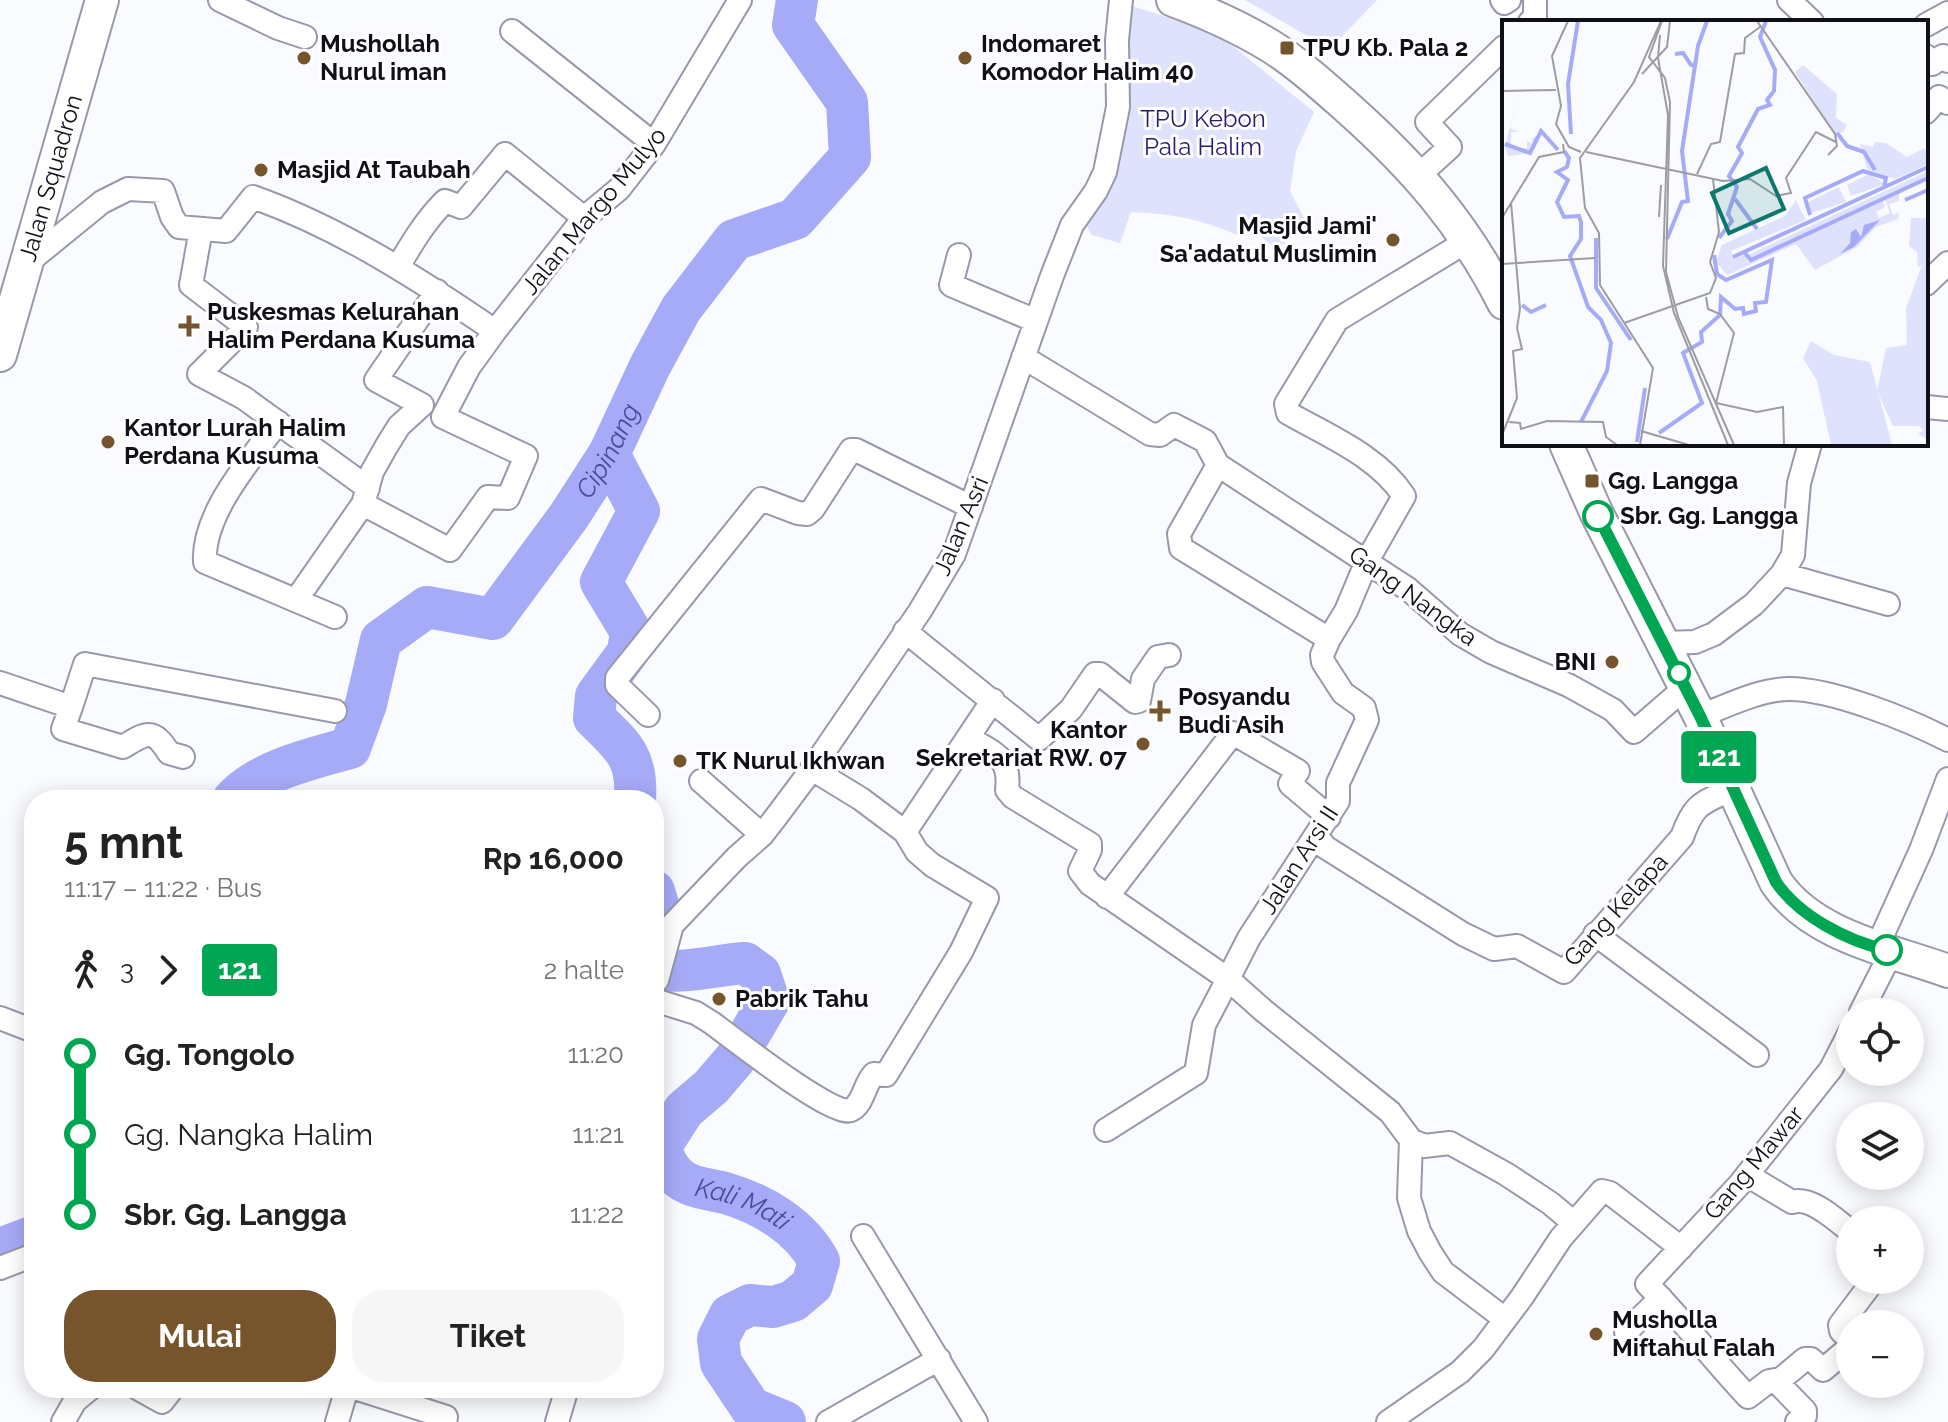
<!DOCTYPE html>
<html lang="id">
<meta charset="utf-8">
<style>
:root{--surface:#fff;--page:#f6f6f6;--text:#222;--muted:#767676;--accent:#76552c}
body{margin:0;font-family:Raleway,sans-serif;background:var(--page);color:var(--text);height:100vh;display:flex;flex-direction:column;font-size:30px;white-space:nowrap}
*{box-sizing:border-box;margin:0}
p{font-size:26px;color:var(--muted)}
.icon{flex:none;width:44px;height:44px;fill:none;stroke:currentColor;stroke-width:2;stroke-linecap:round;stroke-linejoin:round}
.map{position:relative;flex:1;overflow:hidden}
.side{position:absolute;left:24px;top:790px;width:640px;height:608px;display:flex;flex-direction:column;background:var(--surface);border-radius:32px;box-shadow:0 4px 20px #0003}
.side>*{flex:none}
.badge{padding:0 16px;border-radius:6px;font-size:28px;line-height:52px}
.controls{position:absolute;left:1836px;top:998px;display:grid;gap:16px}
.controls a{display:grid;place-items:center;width:88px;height:88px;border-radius:50%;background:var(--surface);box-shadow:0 4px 20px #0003;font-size:40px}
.map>.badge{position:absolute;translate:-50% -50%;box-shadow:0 0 0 4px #fff}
.legs{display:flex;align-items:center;gap:12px;height:88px;padding:0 40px;font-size:26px}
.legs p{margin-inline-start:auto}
.summary{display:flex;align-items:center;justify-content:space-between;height:136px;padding:0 40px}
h1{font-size:44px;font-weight:700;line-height:60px}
.action{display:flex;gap:16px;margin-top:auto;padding:16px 40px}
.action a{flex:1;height:92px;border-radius:32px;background:var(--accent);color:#fff;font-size:32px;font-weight:700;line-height:92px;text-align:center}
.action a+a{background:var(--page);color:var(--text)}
ul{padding:0 40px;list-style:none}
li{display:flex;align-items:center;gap:28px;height:80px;font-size:30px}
li i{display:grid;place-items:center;width:12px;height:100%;margin:0 10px;background:currentColor}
li i::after{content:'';width:20px;height:20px;margin:-10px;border:6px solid;border-radius:50%;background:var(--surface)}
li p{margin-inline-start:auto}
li:first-child i{background:linear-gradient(#0000 50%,currentColor 0)}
li:last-child i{background:linear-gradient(currentColor 50%,#0000 0)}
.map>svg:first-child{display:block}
.green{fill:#dfe2fc}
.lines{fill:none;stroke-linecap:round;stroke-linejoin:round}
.river{stroke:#a6abf8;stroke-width:42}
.street-casing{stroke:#9799ab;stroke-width:26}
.secondary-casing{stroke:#9799ab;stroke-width:36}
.street{stroke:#fff;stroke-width:22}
.secondary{stroke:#fff;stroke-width:32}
.line-1-casing{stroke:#fff;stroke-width:18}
.line-1{stroke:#00a651;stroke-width:12}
.poi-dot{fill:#76552c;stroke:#fff;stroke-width:3}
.stop-1-dot{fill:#fff;stroke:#00a651;stroke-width:4}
.labels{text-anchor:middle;stroke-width:6;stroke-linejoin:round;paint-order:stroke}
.poi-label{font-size:24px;font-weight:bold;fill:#101118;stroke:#fff;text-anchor:start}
.park-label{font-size:24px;fill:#271a71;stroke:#fff}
.street-label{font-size:24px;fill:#101118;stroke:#fff}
.stop-label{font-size:24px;font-weight:bold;fill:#101118;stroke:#fff;text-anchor:start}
.water-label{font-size:26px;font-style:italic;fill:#4c4aa3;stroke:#fff}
.inset-river{fill:none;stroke:#a6abf8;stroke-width:4}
.inset-road{fill:none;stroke:#9c9da3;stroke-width:2}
.view{fill:#0f766e;fill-opacity:0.15;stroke:#0f766e;stroke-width:4}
.inset-edge{fill:none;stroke:#101118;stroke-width:4}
</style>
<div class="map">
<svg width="1948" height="1422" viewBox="0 0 1948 1422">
<rect width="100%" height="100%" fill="#fafbff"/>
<path class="green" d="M 1245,0 L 1377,0 L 1330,49 Z
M 1122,3 L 1217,33 L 1314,112 L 1296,151 L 1290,191 L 1307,224 L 1277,250 L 1256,233 L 1241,237 C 1203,219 1173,214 1131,212 L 1120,243 L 1092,235 L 1087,227 L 1114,167 Z"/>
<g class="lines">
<g class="river">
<path d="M 609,454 L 639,511 L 601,582 L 631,632 L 628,652 L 596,696 L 594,718 C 623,746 638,757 635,800"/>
<path id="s1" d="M 233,800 C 258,771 313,758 350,748 L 366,704 L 381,640 L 427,607 L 493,619 L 569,516 L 609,454 L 650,366 L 681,309 L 734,240 L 795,219 L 850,157 L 847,102 L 793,25 L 797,0"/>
<path d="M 654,891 L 660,911 L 654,937"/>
<path id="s2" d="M 654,940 L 656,963 L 661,970 C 690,973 716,965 745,963 L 760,974 L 769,1001 L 735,1059 L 711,1087 L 684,1110 L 661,1146 C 664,1162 673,1177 689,1184 C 700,1189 714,1190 725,1193 C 763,1204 800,1226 819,1261 L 812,1285 L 793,1301 L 773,1307 L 750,1305 L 730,1315 L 718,1339 L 721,1363 L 751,1408 L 785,1422"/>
<path d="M 0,1249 L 34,1236"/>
</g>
<g class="street-casing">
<path id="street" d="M 220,0 L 278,28 L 305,37
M 1502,0 L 1504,3 L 1509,0
M 1789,0 L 1812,22
M 1530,22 L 1535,17 L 1535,0
M 1926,25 L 1948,13
M 512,31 L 654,144
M 1926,56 L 1932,64 L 1943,56 L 1948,61
M 1926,112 L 1939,97 L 1948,103
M 1418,176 L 1450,147 L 1427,122 L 1504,47
M 201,229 L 191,285 L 246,327 L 199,374 L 244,398 L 368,488
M 959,255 L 951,285 L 1036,321
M 27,263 L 102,202 L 128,189 L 163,191 L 172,217 L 179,227 L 226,231 L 253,197 C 340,228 419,279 495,331
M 398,267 C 412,243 425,221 445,201 L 461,207 L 505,154 L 584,218
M 1926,284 L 1948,263
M 1023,357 L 1150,434 L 1160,435 L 1174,425 L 1205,441 L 1218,465 L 1179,534 L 1181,548 L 1329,639 L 1322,655 L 1323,662 L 1343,693 L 1364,708 L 1367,720 L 1338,783 L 1338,801 L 1249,938 L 1228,979 L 1264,1011 L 1390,1112 L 1411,1140 L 1424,1146 L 1450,1143 L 1506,1174 L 1550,1203 L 1574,1223
M 1926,407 L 1948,409
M 278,422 C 251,459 202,514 205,562 L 335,617
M 1218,465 L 1408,589 L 1460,634 L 1491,652 L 1568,685 L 1613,710 L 1634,732 L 1686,687
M 363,504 L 450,550 L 488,497 L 508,498 L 526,456 L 443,417 L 469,367 L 495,331 L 584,218 L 619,189 L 654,144 L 740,0
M 1782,574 L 1888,604
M 296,600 L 363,504 L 372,472 L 386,447 L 399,426 L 422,405 L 376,380 L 437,291
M 905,631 L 1039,739 L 1071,709 L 1095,674 L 1100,674 L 1135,702 L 1139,701 L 1143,679 L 1158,657 L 1169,655
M 1329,639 L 1346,611 L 1367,561 L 1404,496 C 1378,456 1328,436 1288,413 L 1286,404 L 1337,320 L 1469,240
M 1664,643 L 1695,642 L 1714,634 L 1754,604 L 1782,574 L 1793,555 L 1799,483 L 1810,444
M 0,683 L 71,707 L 85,664 L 335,711
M 71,707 L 63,729 L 123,747 C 147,732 153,728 169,753 L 183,757
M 648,715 L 617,685 L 617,678 L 761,499 L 798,513 L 807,514 L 813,509 L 851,450 L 856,450 L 971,507
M 1700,716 C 1727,706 1760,689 1789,689 C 1833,689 1909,720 1948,740
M 969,738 C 994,754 1011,756 1007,790 L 1013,797 L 1090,844 L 1090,850 L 1080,871 L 1090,884 L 1228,979 L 1204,1025 L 1196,1073 L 1106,1130
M 701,781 L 762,835
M 905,832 L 993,700
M 1318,837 L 1325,847 L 1463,934 L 1494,949 L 1517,946 L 1564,972 L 1682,837 C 1695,801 1702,804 1734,788
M 1107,897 L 1233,733 L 1298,771 L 1290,784 L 1329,817
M 1595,934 L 1757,1055
M 1877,947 L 1921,850 L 1948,779
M 654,983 L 657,980 L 672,925 L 737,857 L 762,835 L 776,817 L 812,769 L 920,611 L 954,554 L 1052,276 L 1072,225 L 1096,191 L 1105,172 L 1118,107 L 1117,40 L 1121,0
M 654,1000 L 696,1013 L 712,1023 C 731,1037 835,1119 851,1110 C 864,1103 864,1084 874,1074 L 886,1075 L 961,952 L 987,898 L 932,865 L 917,852 L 905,832 L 861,799 L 812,769
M 1861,1012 L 1892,951
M 0,1018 L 34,1031
M 1850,1032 L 1831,1069 L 1739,1185 L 1647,1284 C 1683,1320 1713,1360 1748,1397 L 1769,1381 L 1781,1379 L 1805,1359 L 1811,1359 L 1823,1370 L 1850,1347
M 1411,1140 L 1409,1198 L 1419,1231 L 1430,1252 L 1443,1272 L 1505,1319
M 1747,1175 L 1792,1202 C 1811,1196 1836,1220 1850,1231
M 863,1236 L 976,1422
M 0,1268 L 34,1255
M 1626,1332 L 1661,1298
M 1850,1339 L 1841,1331 L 1840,1325 L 1874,1280
M 1775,1380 L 1805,1411 L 1805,1416 L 1797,1422
M 137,1388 L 162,1402 L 173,1388
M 355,1388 L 446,1417 L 445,1422
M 63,1422 L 75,1401 L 91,1388
M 337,1422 L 347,1388
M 557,1422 L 567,1388
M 828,1422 L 939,1359
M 1388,1422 L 1460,1372 L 1483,1349 L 1522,1297 L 1561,1238 L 1602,1191 L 1610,1193 L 1681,1248"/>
</g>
<g class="secondary-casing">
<g id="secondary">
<path d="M 1173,0 C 1208,13 1241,28 1272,47 C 1300,65 1324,87 1349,109 C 1414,167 1464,224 1504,303"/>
<path id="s3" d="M 0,355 L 102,0"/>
<path d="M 1566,444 L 1596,512 L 1700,716 L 1776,882 C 1812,936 1890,950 1948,971"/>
</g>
</g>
<use href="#street" class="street"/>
<use href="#secondary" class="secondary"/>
</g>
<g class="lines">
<g class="line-1-casing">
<path id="line-1" d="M 1598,516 L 1700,716 L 1776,882 C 1799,916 1847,941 1887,950"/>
</g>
<use href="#line-1" class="line-1"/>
</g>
<g class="poi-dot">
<rect x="1279" y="40" width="16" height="16" rx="4"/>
<circle cx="304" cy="58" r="8"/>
<circle cx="965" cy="58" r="8"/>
<circle cx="261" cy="170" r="8"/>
<circle cx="1393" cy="240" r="8"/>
<path d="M185 314h8v8h8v8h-8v8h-8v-8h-8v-8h8z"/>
<circle cx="108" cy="442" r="8"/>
<rect x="1584" y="473" width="16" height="16" rx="4"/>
<circle cx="1612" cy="662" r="8"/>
<path d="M1156 699h8v8h8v8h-8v8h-8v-8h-8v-8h8z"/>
<circle cx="1143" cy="744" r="8"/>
<circle cx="680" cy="761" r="8"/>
<circle cx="719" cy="999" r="8"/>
<circle cx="1596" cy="1334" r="8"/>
</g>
<g class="stop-1-dot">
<circle cx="1598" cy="516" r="14"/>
<circle cx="1679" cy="673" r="10"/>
<circle cx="1887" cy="950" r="14"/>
</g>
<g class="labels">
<g class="poi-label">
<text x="320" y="52">Mushollah<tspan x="320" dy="28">Nurul iman</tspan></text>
<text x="981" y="52">Indomaret<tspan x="981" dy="28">Komodor Halim 40</tspan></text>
<text x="1303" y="56">TPU Kb. Pala 2</text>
<text x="277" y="178">Masjid At Taubah</text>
<text x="1377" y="234" text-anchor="end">Masjid Jami'<tspan x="1377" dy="28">Sa'adatul Muslimin</tspan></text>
<text x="207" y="320">Puskesmas Kelurahan<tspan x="207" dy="28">Halim Perdana Kusuma</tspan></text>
<text x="124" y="436">Kantor Lurah Halim<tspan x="124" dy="28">Perdana Kusuma</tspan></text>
<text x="1608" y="489">Gg. Langga</text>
<text x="1596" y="670" text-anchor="end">BNI</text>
<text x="1178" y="705">Posyandu<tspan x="1178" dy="28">Budi Asih</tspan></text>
<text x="1127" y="738" text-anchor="end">Kantor<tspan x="1127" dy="28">Sekretariat RW. 07</tspan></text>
<text x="696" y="769">TK Nurul Ikhwan</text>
<text x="735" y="1007">Pabrik Tahu</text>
<text x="1612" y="1328">Musholla<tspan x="1612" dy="28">Miftahul Falah</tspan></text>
</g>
<g class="park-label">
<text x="1203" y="127">TPU Kebon<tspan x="1203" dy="28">Pala Halim</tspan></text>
</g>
<g class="street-label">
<text dy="8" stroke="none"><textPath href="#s3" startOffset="184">Jalan Squadron</textPath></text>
<text transform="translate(594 211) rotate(-50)" y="8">Jalan Margo Mulyo</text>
<text transform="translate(961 526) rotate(-67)" y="8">Jalan Asri</text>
<text transform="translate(1413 596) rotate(36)" y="8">Gang Nangka</text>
<text transform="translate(1299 860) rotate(-57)" y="8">Jalan Arsi II</text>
<text transform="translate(1616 910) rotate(-48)" y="8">Gang Kelapa</text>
<text transform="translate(1754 1163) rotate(-50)" y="8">Gang Mawar</text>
</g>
<g class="stop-label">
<text x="1620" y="524">Sbr. Gg. Langga</text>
</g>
<g class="water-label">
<text dy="9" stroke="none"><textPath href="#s1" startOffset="570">Cipinang</textPath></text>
<text dy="9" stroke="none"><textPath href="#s2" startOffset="452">Kali Mati</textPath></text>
</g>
</g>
<g transform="translate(1502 20)">
<rect width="426" height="426" fill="#fafbff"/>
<path d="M 301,45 L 335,74 L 334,98 L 345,105 L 341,112 L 333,114 L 293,52 ZM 17,72 L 8,108 L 17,112 L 9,112 L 9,129 L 25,128 L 25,120 L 29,124 L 31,117 L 39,116 L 30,133 L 6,136 L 3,126 ZM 373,122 L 384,123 L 405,137 L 423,128 L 426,144 L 393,159 L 365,149 L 358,124 L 371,127 ZM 426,151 L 426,158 L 249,240 L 244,236 ZM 367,154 L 383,164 L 349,176 L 345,165 ZM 337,167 L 344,182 L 309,193 L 306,182 ZM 397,173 L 397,181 L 387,184 L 391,195 L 397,192 L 396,199 L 374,207 L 355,227 L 313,250 L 294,224 L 225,255 L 214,242 L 220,225 L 283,196 L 294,180 L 304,200 L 229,231 L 232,239 L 242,235 L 248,242 L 381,181 L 383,187 L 374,192 L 377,198 L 388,193 L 383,180 ZM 409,198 L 426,198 L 426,420 L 416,414 L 421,410 L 417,406 L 391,406 L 375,371 L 384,328 L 405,325 L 404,288 L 420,245 L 416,247 L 415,232 L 407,226 ZM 309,321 L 332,335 L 368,342 L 390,425 L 329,425 L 315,361 L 301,338 Z" fill="#dfe2fc"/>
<path d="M 378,200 L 352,227 L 338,234 L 348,223 L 349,212 L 354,209 L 359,217 L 362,205 Z" fill="#a6abf8"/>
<path class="inset-river" d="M 173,34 L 181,33 L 189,45 L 195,46M 335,113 L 345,126 L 362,132 L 373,150M 69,114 L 66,64 L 76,1M 3,124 L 28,133 L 39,111 L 56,130M 62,131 L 67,138 L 65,147 L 55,152 L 66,160 L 55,182 L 62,197 L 77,196 L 79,202 L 79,219 L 68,236 L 86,287 L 99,300 L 109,323 L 105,351 L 79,402M 233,179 L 255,209M 403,180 L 426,170M 308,195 L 303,178 L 361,151 L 384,158 L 382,168M 94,218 L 94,268 L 129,320M 217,218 L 230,201 L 226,194 L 235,167 L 227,156 L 240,133 L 236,127 L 256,89 L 268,85 L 265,80 L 272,71 L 273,50 L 258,17 L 264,1M 165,219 L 180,182 L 186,181 L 180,131 L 196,26 L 205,1M 242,232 L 249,240 L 426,158M 231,237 L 426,147M 20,285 L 29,292 L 44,285M 157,413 L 200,383 L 181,333 L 200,322 L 199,312 L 218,295 L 219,277 L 233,289 L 241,288 L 242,294 L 254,291 L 253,283 L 264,282 L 270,240 L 224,260 L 215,254 L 212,235M 135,422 L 143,368"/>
<path class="inset-road" d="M 66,1 L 50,36 L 59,86 L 54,104 L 67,127 L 79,132M 160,1 L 147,37 L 163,58 L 168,82 L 164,252 L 176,297 L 232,425M 255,1 L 333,114 L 335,126 L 326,135M 158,15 L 156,38 L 166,95 L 161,246 L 172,293 L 226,425M 140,54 L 165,27 L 168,1M 0,71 L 54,70M 84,132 L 221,161 L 248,159 L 274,176 L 289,173 L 284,158 L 314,112 L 334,122M 195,154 L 209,124 L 218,122 L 233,34 L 242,33 L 243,18 L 258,7M 157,197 L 159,165M 0,198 L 37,137 L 62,132 L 61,124M 0,244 L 93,238M 204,277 L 206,289 L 218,294 L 232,313 L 214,383 L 255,392 L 281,387 L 282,425M 122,303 L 208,273 L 214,258 L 208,242 L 217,212 L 211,159M 7,402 L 18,403 L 19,409 L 45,401 L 101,402 L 104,417 L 115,425M 139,411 L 187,425M 0,415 L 15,378 L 11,331 L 20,329 L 15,308 L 18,289 L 9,182M 138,425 L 151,348 L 98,265 L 97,213 L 83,188 L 78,138 L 132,62 L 159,1"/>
<path class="view" d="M 264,148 L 282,189 L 227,213 L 210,173 Z"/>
<rect width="426" height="426" class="inset-edge"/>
</g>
</svg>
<div class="controls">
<a><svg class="icon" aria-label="locate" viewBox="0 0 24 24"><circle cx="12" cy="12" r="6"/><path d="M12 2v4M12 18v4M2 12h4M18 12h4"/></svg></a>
<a><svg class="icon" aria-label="layers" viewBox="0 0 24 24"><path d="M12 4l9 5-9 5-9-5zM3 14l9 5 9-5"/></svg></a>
<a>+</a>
<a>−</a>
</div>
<b class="badge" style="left:1719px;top:757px;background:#00a651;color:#fff">121</b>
<section class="side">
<div class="summary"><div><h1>5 mnt</h1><p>11:17 – 11:22 · Bus</p></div><b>Rp 16,000</b></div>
<div class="legs"><svg class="icon" aria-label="walk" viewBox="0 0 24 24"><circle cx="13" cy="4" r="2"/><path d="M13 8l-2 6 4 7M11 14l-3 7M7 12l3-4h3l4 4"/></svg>3<svg class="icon" aria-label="forward" viewBox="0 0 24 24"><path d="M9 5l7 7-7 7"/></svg><b class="badge" style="background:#00a651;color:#fff">121</b><p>2 halte</p></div>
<ul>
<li><i style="color:#00a651"></i><b>Gg. Tongolo</b><p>11:20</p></li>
<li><i style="color:#00a651"></i><span>Gg. Nangka Halim</span><p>11:21</p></li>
<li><i style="color:#00a651"></i><b>Sbr. Gg. Langga</b><p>11:22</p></li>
</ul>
<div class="action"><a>Mulai</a><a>Tiket</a></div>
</section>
</div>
